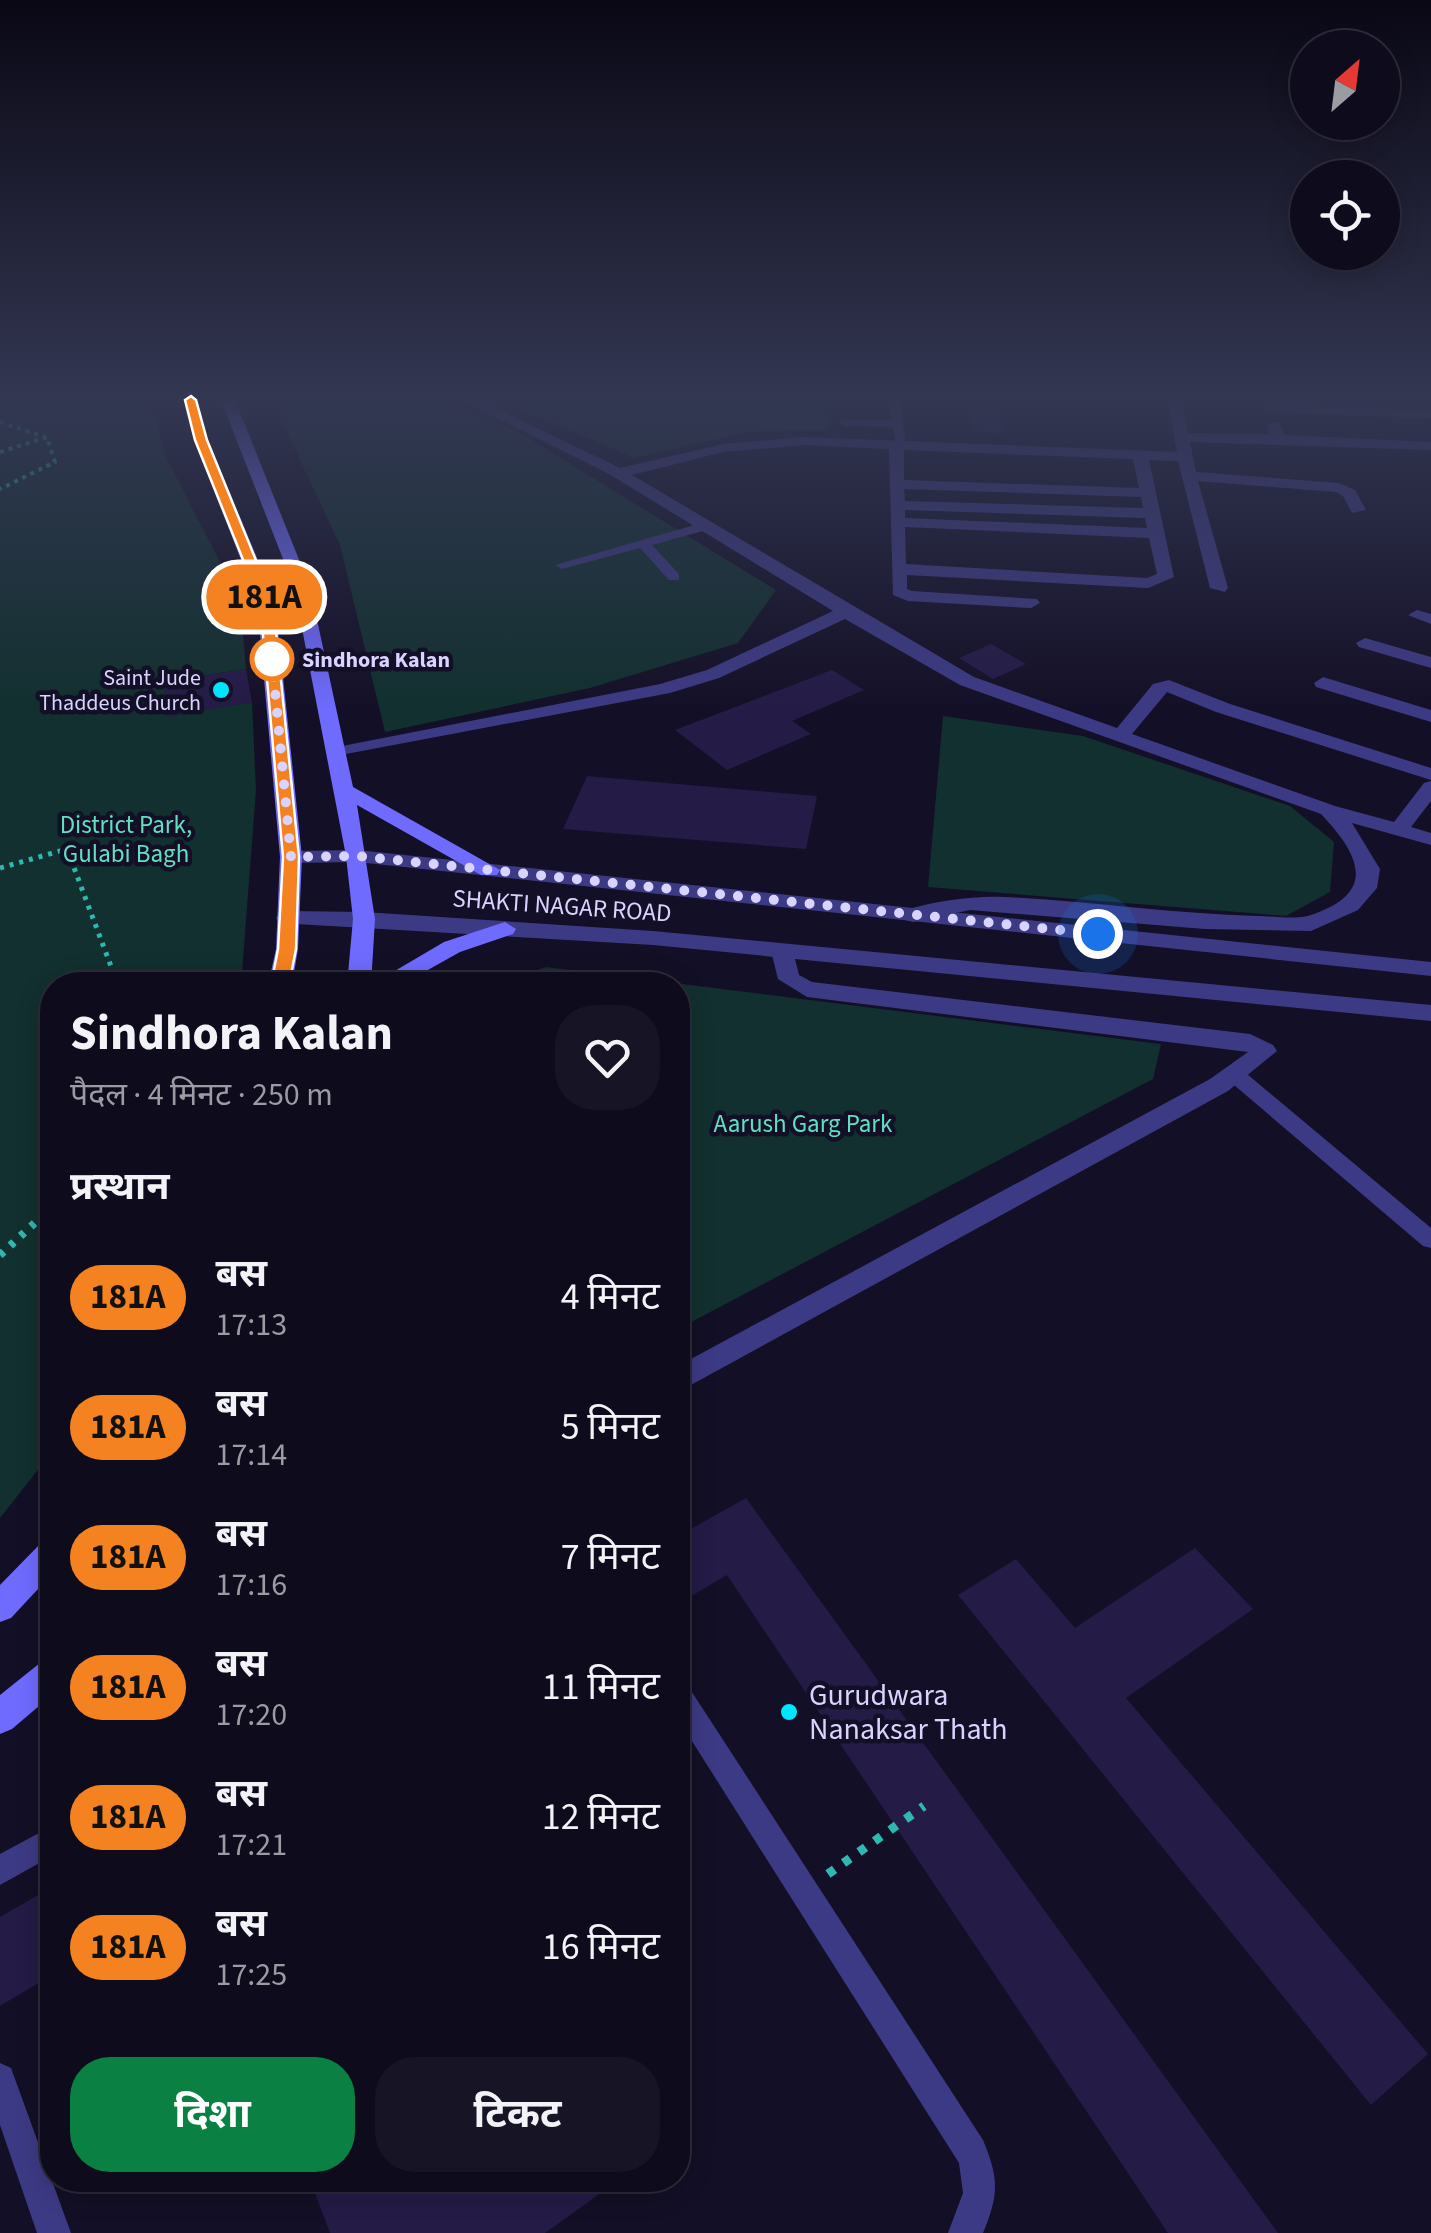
<!DOCTYPE html>
<html lang="hi">
<meta charset="utf-8">
<style>
:root{--surface:#0e0b1c;--page:#171425;--text:#f1f3f6;--muted:#9b9ba3;--line:#2e2b3b;--accent:#0b8043}
body{margin:0;font-family:"Source Sans 3","Noto Sans Devanagari",sans-serif;background:var(--page);color:var(--text);height:100vh;display:flex;flex-direction:column;font-size:38px;white-space:nowrap}
*{box-sizing:border-box;margin:0}
p{font-size:32px;color:var(--muted)}
.icon{flex:none;width:55px;height:55px;fill:none;stroke:currentColor;stroke-width:2;stroke-linecap:round;stroke-linejoin:round}
.map{position:relative;flex:1;overflow:hidden}
.sheet{position:absolute;left:40px;top:972px;width:650px;height:1220px;display:flex;flex-direction:column;background:var(--surface);border-radius:40px;box-shadow:0 5px 25px #0003,0 0 0 2px var(--line)}
.sheet>*{flex:none}
.badge{padding:0 20px;border-radius:32px;font-size:35px;line-height:65px}
.needle{width:65px;rotate:28deg}
.tools{position:absolute;left:1290px;top:30px;display:grid;gap:20px}
.tools a{display:grid;place-items:center;width:110px;height:110px;border-radius:50%;background:var(--surface);box-shadow:0 5px 25px #0003,0 0 0 2px var(--line);font-size:50px}
.you{position:absolute;width:50px;height:50px;margin:-25px;border:8px solid #fff;border-radius:50%;background:#1a73e8;box-shadow:0 0 0 15px #1a73e833}
.map>.badge{position:absolute;translate:-50% -50%;box-shadow:0 0 0 5px #fff}
h2{padding:0 30px;font-size:38px;line-height:90px}
.round{display:grid;place-items:center;flex:none;width:105px;height:105px;border-radius:40px;background:var(--page)}
.head{display:flex;align-items:center;justify-content:space-between;height:170px;padding:0 30px}
h1{font-size:48px;font-weight:700;line-height:75px}
.primary-button{display:flex;gap:20px;margin-top:auto;padding:20px 30px}
.primary-button a{flex:1;height:115px;border-radius:40px;background:var(--accent);color:#fff;font-size:40px;font-weight:700;line-height:115px;text-align:center}
.primary-button a+a{background:var(--page);color:var(--text)}
ul{padding:0;list-style:none}
li{display:flex;align-items:center;gap:30px;height:130px;padding:0 30px}
li div{flex:1}
li b{display:block;font-size:38px}
li em{font-style:normal}
li .badge{min-width:110px;font-weight:700;text-align:center}
.map>svg:first-child{display:block}
.green{fill:#12302f}
.building{fill:#241b47}
.lines{fill:none;stroke-linecap:round;stroke-linejoin:round}
.path-far3{stroke:#2fb8b0;stroke-width:4;stroke-dasharray:4 5;stroke-linecap:butt}
.path-far2{stroke:#2fb8b0;stroke-width:5;stroke-dasharray:4 6;stroke-linecap:butt}
.path-far1{stroke:#2fb8b0;stroke-width:8;stroke-dasharray:5 9;stroke-linecap:butt}
.path{stroke:#2fb8b0;stroke-width:9;stroke-dasharray:8 11;stroke-linecap:butt}
.service{fill:#3d3a85;fill-rule:evenodd}
.minor{fill:#3d3a85;fill-rule:evenodd}
.tertiary{fill:#3d3a85;fill-rule:evenodd}
.secondary{fill:#6f6bff;fill-rule:evenodd}
.line{fill:#f58220;stroke:#fff;stroke-width:2.5}
.walk{stroke:#d9d4ff;stroke-width:10;stroke-dasharray:0 18}
.stop-dot{fill:#fff;stroke:#f58220;stroke-width:5}
.poi-dot{fill:#00e5ff;stroke:#130f26;stroke-width:4}
.labels{text-anchor:middle;stroke-width:9;stroke-linejoin:round;paint-order:stroke}
.far-stop-label{font-size:22px;font-weight:bold;fill:#d9d4ff;stroke:#130f26;text-anchor:start}
.far-poi-label{font-size:22px;fill:#d9d4ff;stroke:#130f26;text-anchor:end}
.park-label{font-size:25px;fill:#5fe0c0;stroke:#130f26}
.street-label{font-size:25px;fill:#d9d4ff;stroke:#130f26}
.near-poi-label{font-size:30px;fill:#d9d4ff;stroke:#130f26;text-anchor:start}
</style>
<div class="map">
<svg width="1431" height="2233" viewBox="0 0 1431 2233">
<rect width="100%" height="100%" fill="#130f26"/>
<path class="green" d="M 0,400 L 152,400 L 165,455 L 240,601 L 246,669 L 164,682 L 167,716 L 252,702 L 256,790 L 241,985 L 52,985 L 52,1452 L 0,1518 Z
M 272,400 L 440,400 L 513,429 L 776,590 L 738,643 L 590,688 L 385,732 L 340,545 Z
M 501,400 L 827,400 L 827,429 L 748,432 L 634,458 Z
M 943,716 L 1083,736 L 1290,806 L 1334,842 L 1330,892 L 1286,916 L 928,887 Z
M 546,967 L 1160,1044 L 1161,1044 L 1153,1079 L 678,1329 L 678,985 L 495,985 Z"/>
<path class="building" d="M 972,401 L 1001,402 L 1002,433 L 971,431 Z
M 991,644 L 1026,664 L 993,679 L 959,658 Z
M 246,669 L 252,702 L 167,717 L 164,682 Z
M 832,670 L 864,690 L 792,721 L 811,734 L 727,770 L 675,730 Z
M 587,776 L 817,796 L 806,849 L 563,829 Z
M 746,1498 L 1278,2233 L 1168,2233 L 727,1575 L 678,1604 L 678,1536 Z
M 1195,1548 L 1253,1609 L 1126,1698 L 1428,2054 L 1371,2105 L 958,1595 L 1016,1559 L 1075,1628 Z
M 52,1887 L 52,1975 L 0,2006 L 0,1917 Z
M 310,2180 L 619,2180 L 545,2233 L 330,2233 Z"/>
<g class="lines">
<path class="path-far3" d="M 0,422 L 45,437
M 0,452 L 47,437 L 55,462 L 0,489"/>
<path class="path-far2" d="M 0,868 L 67,849 L 118,985"/>
<path class="path-far1" d="M 0,1255 L 52,1207"/>
<path class="path" d="M 828,1874 L 924,1806"/>
<path class="service" d="M 888,400 L 900,400 L 906,448 L 896,445 L 893,427 L 844,426 L 838,423 L 844,420 L 892,420 Z
M 705,522 L 710,523 L 710,529 L 652,545 L 679,574 L 679,580 L 669,580 L 640,548 L 562,569 L 555,565 Z
M 1234,1067 L 1241,1069 L 1431,1228 L 1431,1248 L 1423,1246 L 1227,1079 L 1224,1074 Z
M 678,1682 L 688,1686 L 983,2140 C 999,2179 999,2194 983,2233 L 948,2233 L 963,2193 L 959,2163 L 678,1719 Z
M 52,1826 L 52,1856 L 0,1885 L 0,1854 Z
M 0,2063 L 11,2068 L 71,2233 L 37,2233 L 0,2125 Z"/>
<path class="minor" d="M 461,400 L 479,400 L 620,468 L 723,444 L 804,437 L 1177,452 L 1168,400 L 1182,400 L 1188,433 L 1270,434 L 1267,426 L 1274,422 L 1279,423 L 1285,435 L 1431,442 L 1431,450 L 1190,442 L 1196,472 L 1339,483 L 1355,490 L 1366,510 L 1352,513 L 1343,496 L 1336,492 L 1198,481 L 1228,588 L 1225,592 L 1210,588 L 1178,461 L 1149,460 L 1174,577 L 1148,588 L 907,575 L 907,589 L 912,591 L 1037,599 L 1040,603 L 1031,608 L 908,601 L 893,595 L 889,449 L 804,445 L 723,452 L 632,475 L 974,677 L 1117,728 L 1153,684 L 1169,680 L 1230,704 L 1431,768 L 1431,780 L 1216,712 L 1167,692 L 1132,734 L 1335,806 L 1394,822 L 1424,783 L 1431,781 L 1431,801 L 1411,827 L 1431,833 L 1431,845 L 1352,823 L 1380,869 L 1377,888 L 1358,910 L 1311,931 L 1205,929 L 970,910 L 913,922 L 905,920 L 902,915 L 905,910 C 938,901 970,896 1004,897 C 1089,901 1172,914 1257,916 C 1273,916 1296,920 1311,915 C 1378,893 1360,855 1321,814 L 960,685 L 845,619 L 719,678 L 670,693 L 330,757 L 327,753 L 337,747 L 660,684 L 707,670 L 833,611 L 609,474 ZM 904,450 L 1133,459 L 1139,488 L 904,480 ZM 904,489 L 1141,497 L 1143,508 L 905,501 ZM 905,510 L 1145,518 L 1147,528 L 905,518 ZM 905,527 L 1149,538 L 1157,574 L 1147,578 L 906,564 Z
M 1268,405 L 1431,410 L 1431,418 L 1263,412 L 1263,406 Z
M 1417,610 L 1431,614 L 1431,624 L 1408,615 Z
M 1365,638 L 1431,657 L 1431,668 L 1359,647 L 1356,643 Z
M 1323,677 L 1431,710 L 1431,722 L 1316,687 L 1314,683 Z
M 782,944 L 793,951 L 799,975 L 812,982 L 1250,1034 L 1273,1045 L 1277,1051 L 1228,1091 L 678,1392 L 678,1366 L 1210,1079 L 1248,1052 L 807,997 L 778,979 L 771,951 Z"/>
<path class="tertiary" d="M 357,850 L 1431,962 L 1431,976 L 357,862 L 291,863 L 280,857 L 291,851 Z
M 287,911 L 364,912 L 653,931 L 1431,1005 L 1431,1021 L 653,945 L 279,923 L 276,918 L 279,913 Z"/>
<path class="secondary" d="M 184,400 L 198,400 L 208,440 L 275,601 L 302,857 L 298,949 L 292,985 L 268,985 L 276,949 L 280,857 L 257,601 L 194,440 Z
M 221,400 L 235,400 L 310,587 L 353,787 L 500,870 L 497,875 L 481,875 L 357,805 L 375,919 L 371,985 L 347,985 L 353,919 L 346,856 L 294,587 Z
M 505,922 L 516,929 L 513,934 L 460,952 L 401,985 L 371,985 L 444,942 Z
M 52,1539 L 52,1574 L 11,1618 L 0,1622 L 0,1585 L 41,1543 Z
M 52,1658 L 52,1695 L 12,1729 L 0,1734 L 0,1695 L 40,1663 Z"/>
</g>
<linearGradient id="sky" x2="0" y2="1"><stop stop-color="#0a0815"/><stop offset="0.56" stop-color="#333752"/><stop offset="1" stop-color="#333752" stop-opacity="0"/></linearGradient>
<rect width="1431" height="712" fill="url(#sky)"/>
<path class="line" d="M 191,396 L 196,400 L 207,440 L 273,602 L 299,857 L 296,949 L 289,985 L 280,991 L 271,985 L 278,949 L 283,857 L 260,602 L 195,440 L 185,400 Z"/>
<g class="lines">
<path class="walk" d="M 272,659 L 291,857 L 357,856 L 1098,934"/>
</g>
<circle class="stop-dot" cx="272" cy="659" r="20"/>
<g class="poi-dot">
<circle cx="221" cy="690" r="10"/>
<circle cx="789" cy="1712" r="10"/>
</g>
<g class="labels">
<g class="far-stop-label">
<text x="302" y="667">Sindhora Kalan</text>
</g>
<g class="far-poi-label">
<text x="201" y="685">Saint Jude<tspan x="201" dy="25">Thaddeus Church</tspan></text>
</g>
<g class="park-label">
<text x="126" y="833">District Park,<tspan x="126" dy="29">Gulabi Bagh</tspan></text>
<text x="803" y="1132">Aarush Garg Park</text>
</g>
<g class="street-label">
<text transform="translate(562 905) rotate(4)" y="9">SHAKTI NAGAR ROAD</text>
</g>
<g class="near-poi-label">
<text x="809" y="1705">Gurudwara<tspan x="809" dy="34">Nanaksar Thath</tspan></text>
</g>
</g>
</svg>
<div class="tools">
<a><svg class="needle" viewBox="-14 -14 28 28"><path d="M0-13l5 13h-10z" fill="#e53935"/><path d="M0 13l5-13h-10z" fill="#9b9ba3"/></svg></a>
<a><svg class="icon" aria-label="locate" viewBox="0 0 24 24"><circle cx="12" cy="12" r="6"/><path d="M12 2v4M12 18v4M2 12h4M18 12h4"/></svg></a>
</div>
<div class="you" style="left:1098px;top:934px"></div>
<b class="badge" style="left:264px;top:597px;background:#f58220;color:#111">181A</b>
<section class="sheet">
<div class="head"><div><h1>Sindhora Kalan</h1><p>पैदल · 4 मिनट · 250 m</p></div><a class="round"><svg class="icon" aria-label="heart" viewBox="0 0 24 24"><path d="M12 20l-8-8c-3-5 5-10 8-4 3-6 11-1 8 4z"/></svg></a></div>
<h2>प्रस्थान</h2>
<ul>
<li><span class="badge" style="background:#f58220;color:#111">181A</span><div><b>बस</b><p>17:13</p></div><em>4 मिनट</em></li>
<li><span class="badge" style="background:#f58220;color:#111">181A</span><div><b>बस</b><p>17:14</p></div><em>5 मिनट</em></li>
<li><span class="badge" style="background:#f58220;color:#111">181A</span><div><b>बस</b><p>17:16</p></div><em>7 मिनट</em></li>
<li><span class="badge" style="background:#f58220;color:#111">181A</span><div><b>बस</b><p>17:20</p></div><em>11 मिनट</em></li>
<li><span class="badge" style="background:#f58220;color:#111">181A</span><div><b>बस</b><p>17:21</p></div><em>12 मिनट</em></li>
<li><span class="badge" style="background:#f58220;color:#111">181A</span><div><b>बस</b><p>17:25</p></div><em>16 मिनट</em></li>
</ul>
<div class="primary-button"><a>दिशा</a><a>टिकट</a></div>
</section>
</div>
